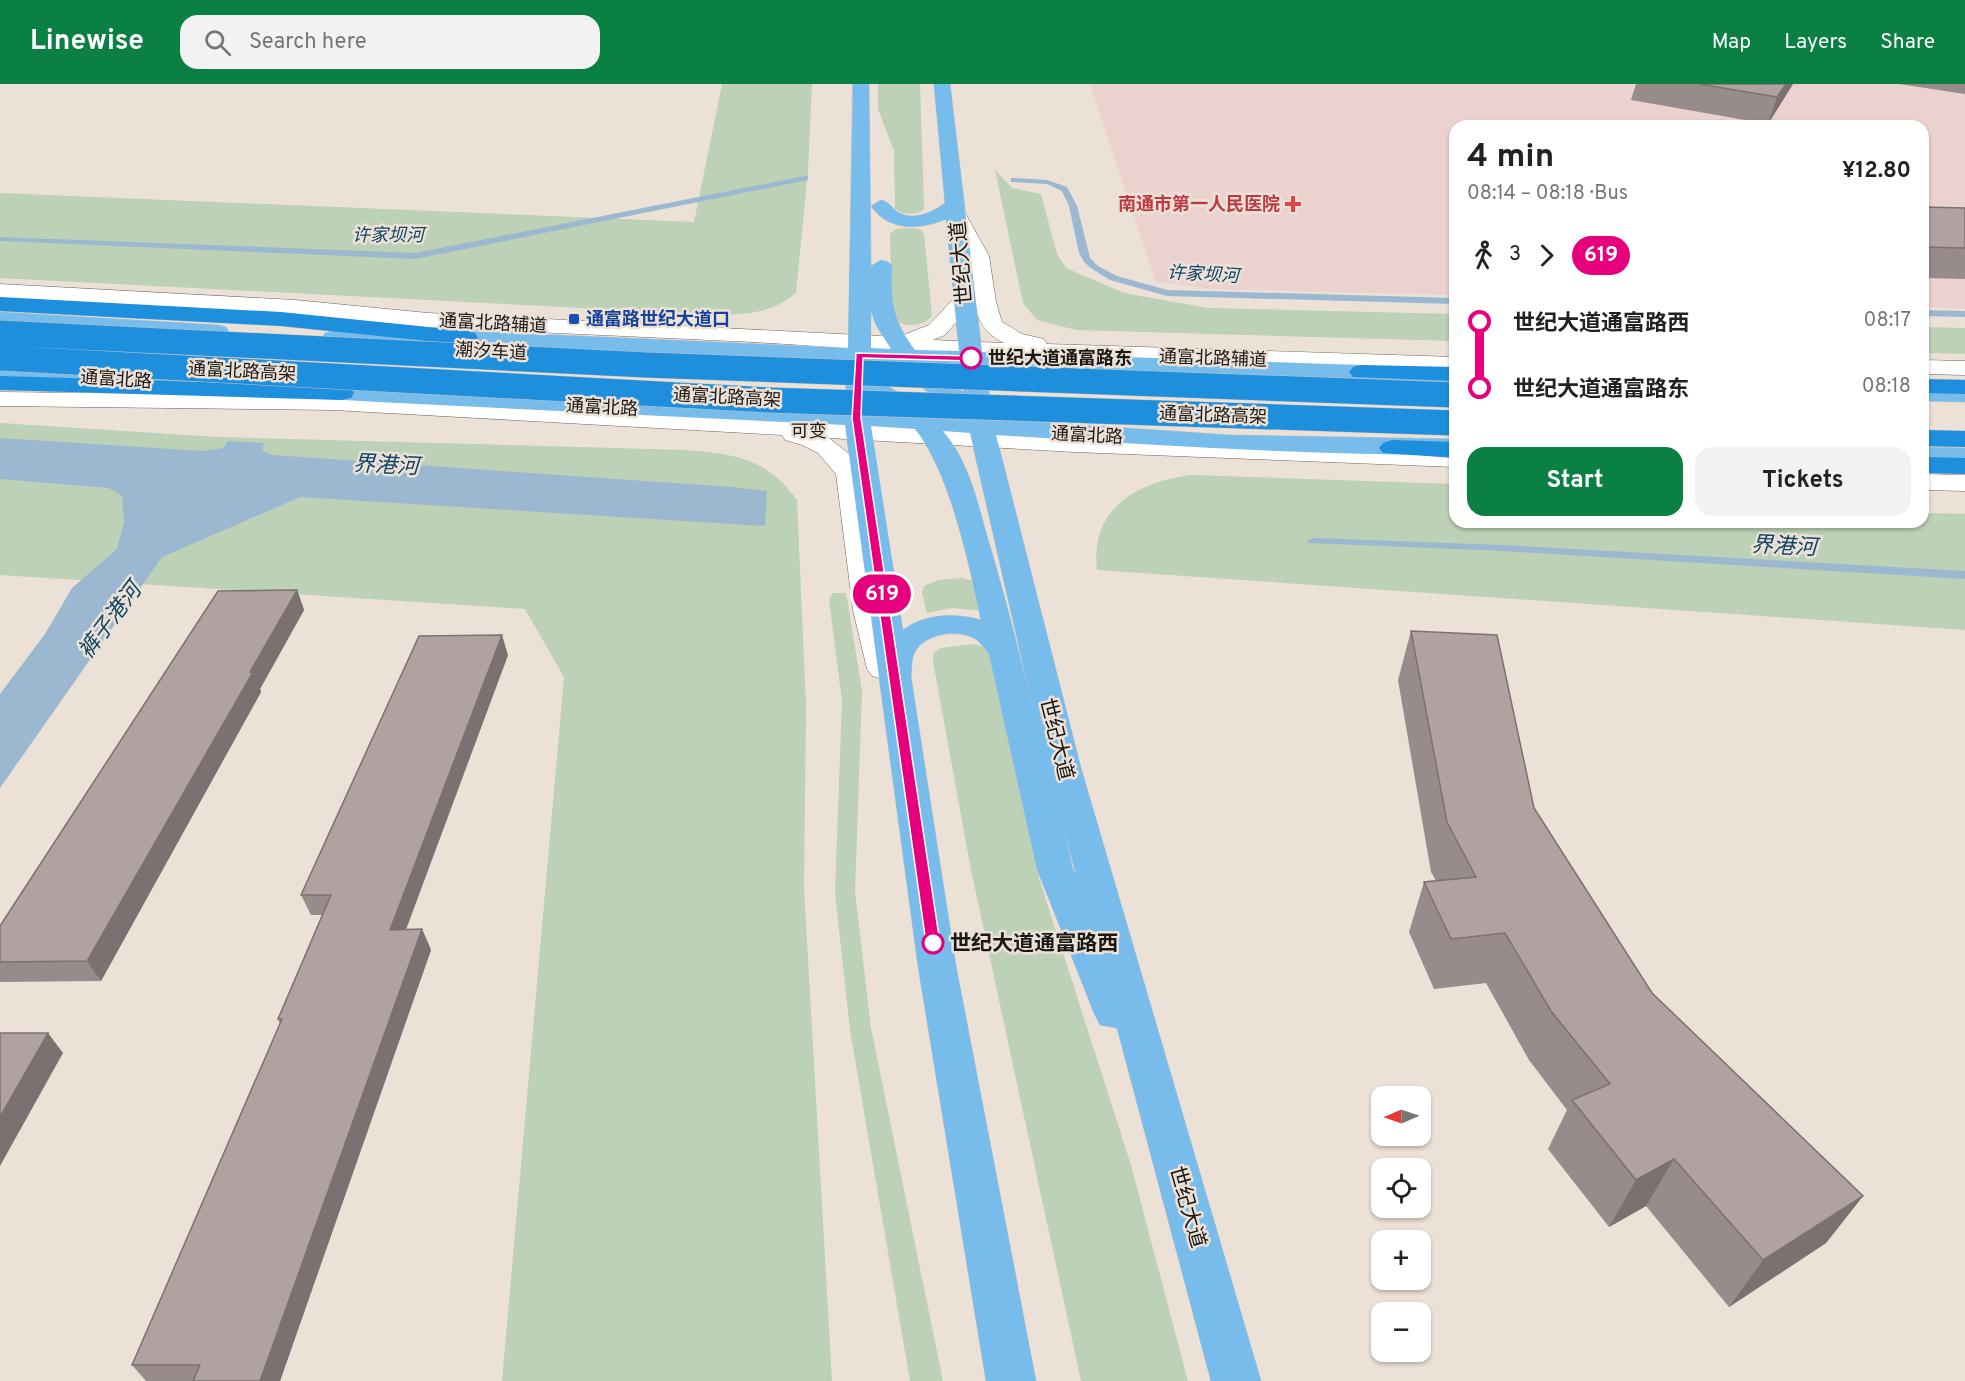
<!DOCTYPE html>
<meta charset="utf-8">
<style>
:root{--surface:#fff;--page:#f2f2f2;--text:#222;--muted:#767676;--accent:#0b8043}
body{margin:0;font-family:Overpass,"Noto Sans SC",sans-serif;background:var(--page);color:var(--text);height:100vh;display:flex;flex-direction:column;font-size:22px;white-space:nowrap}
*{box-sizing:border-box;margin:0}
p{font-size:20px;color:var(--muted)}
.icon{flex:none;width:33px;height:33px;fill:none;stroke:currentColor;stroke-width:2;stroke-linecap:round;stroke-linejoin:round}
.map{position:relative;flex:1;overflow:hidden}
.details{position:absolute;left:1449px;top:36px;width:480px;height:408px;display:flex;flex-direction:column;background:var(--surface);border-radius:18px;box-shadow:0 2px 4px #0004}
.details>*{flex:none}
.badge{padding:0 12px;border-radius:20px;font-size:21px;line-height:39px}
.needle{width:39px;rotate:268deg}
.tools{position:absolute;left:1371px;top:1002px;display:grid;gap:12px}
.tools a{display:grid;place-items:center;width:60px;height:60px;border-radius:12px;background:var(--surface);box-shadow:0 2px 4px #0004;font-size:30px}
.map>.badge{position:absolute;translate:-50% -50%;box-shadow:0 0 0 3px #fff}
.legs{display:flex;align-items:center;gap:9px;height:66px;padding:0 18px;font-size:20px}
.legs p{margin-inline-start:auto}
.summary{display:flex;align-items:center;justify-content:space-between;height:102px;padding:0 18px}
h1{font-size:33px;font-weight:700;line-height:45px}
.action{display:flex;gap:12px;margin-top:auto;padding:12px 18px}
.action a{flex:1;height:69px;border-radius:18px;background:var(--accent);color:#fff;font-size:24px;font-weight:700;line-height:69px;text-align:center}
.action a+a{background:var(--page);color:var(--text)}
ul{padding:0 18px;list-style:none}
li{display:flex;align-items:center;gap:21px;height:66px;font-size:22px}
li i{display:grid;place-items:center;width:9px;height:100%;margin:0 8px;background:currentColor}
li i::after{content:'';width:15px;height:15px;margin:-8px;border:4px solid;border-radius:50%;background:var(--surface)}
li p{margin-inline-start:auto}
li:first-child i{background:linear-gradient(#0000 50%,currentColor 0)}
li:last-child i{background:linear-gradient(currentColor 50%,#0000 0)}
header{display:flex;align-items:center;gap:36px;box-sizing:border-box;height:84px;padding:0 30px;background:var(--accent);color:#fff}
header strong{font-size:28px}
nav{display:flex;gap:33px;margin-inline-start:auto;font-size:21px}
.search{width:420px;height:54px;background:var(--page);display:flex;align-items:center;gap:15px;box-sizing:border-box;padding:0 21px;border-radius:18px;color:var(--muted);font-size:22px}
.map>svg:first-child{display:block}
.medical{fill:#ecd2cf}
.green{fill:#bcd1b5}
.water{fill:#9bb8d0}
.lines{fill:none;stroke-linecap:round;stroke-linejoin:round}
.stream{fill:#9bb8d0;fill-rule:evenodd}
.minor-casing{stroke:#6c635b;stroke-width:1}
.major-casing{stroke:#c4c3c2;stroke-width:1}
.highway-casing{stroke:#c4c3c2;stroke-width:1}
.minor{fill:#fff;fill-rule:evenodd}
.major{fill:#78bceb;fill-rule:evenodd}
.highway{fill:#1e8fdd;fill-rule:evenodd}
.highway-bridge-casing{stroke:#c4c3c2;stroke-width:26;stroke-linecap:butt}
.highway-bridge{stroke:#1e8fdd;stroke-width:25}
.wall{fill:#988b8b}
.shaded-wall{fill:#7c7171}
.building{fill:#b1a2a2;stroke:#7c7171;stroke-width:1.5}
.line-1{fill:#e6007e;stroke:#fff;stroke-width:1.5}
.health-dot{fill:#e0444e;stroke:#ebe1d7;stroke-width:2}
.transit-dot{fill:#1a4fb4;stroke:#ebe1d7;stroke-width:2}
.stop-1-dot{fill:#fff;stroke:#e6007e;stroke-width:3}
.labels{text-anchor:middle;stroke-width:5;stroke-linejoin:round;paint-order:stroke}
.far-health-label{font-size:18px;font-weight:bold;fill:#be3a42;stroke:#ebe1d7;text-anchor:end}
.far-water-label{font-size:18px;font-style:italic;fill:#124465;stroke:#ebe1d7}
.far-transit-label{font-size:18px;font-weight:bold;fill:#164399;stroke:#ebe1d7;text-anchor:start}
.far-street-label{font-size:18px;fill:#1b1714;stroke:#ebe1d7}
.far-stop-label{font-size:18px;font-weight:bold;fill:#1b1714;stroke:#ebe1d7;text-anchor:start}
.street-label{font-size:21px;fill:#1b1714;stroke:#ebe1d7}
.stop-label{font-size:21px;font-weight:bold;fill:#1b1714;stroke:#ebe1d7;text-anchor:start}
.water-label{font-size:22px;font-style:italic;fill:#124465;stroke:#ebe1d7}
</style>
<header>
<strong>Linewise</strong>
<div class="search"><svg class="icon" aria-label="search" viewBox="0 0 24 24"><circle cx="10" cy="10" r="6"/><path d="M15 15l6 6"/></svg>Search here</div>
<nav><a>Map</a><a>Layers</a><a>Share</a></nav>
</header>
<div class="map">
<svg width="1965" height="1297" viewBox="0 0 1965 1297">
<rect width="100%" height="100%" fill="#ebe1d7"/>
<path class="medical" d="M 1090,0 L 1965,0 L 1965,225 L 1923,223 L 1923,42 L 1455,42 L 1455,211 L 1213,205 L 1156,198 Z"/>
<path class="green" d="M 722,0 L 812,0 L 808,87 L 796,209 C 768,233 735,231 700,230 L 0,194 L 0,109 L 694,138 Z
M 878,0 L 920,0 L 924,125 C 917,132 902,131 895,125 L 894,67 L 878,25 Z
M 995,86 L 1012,104 L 1041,110 L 1057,170 L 1066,184 L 1124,209 L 1208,224 L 1455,230 L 1455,257 L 1076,246 L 1037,236 L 1023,219 Z
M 910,144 L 920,145 L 924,150 L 932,232 C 923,243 901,245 892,232 L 890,150 L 896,145 Z
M 1923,243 L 1965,244 L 1965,270 L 1923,269 Z
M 0,339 L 217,353 L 686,366 C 734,370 767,374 797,416 L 806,621 L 804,804 L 832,1297 L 502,1297 L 564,593 L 525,525 L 0,491 Z
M 1192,391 L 1455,400 L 1455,438 L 1923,438 L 1923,429 L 1965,430 L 1965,546 L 1097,486 C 1090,424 1137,398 1192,391 Z
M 962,494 L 973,497 L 982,527 L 952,524 L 927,529 L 922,508 L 924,502 L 938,496 Z
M 833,509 L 845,509 L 847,514 L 862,607 L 855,808 L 871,944 L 943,1297 L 910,1297 L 850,946 L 835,809 L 842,617 L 829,516 Z
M 972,560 L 983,562 L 995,575 L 1039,794 L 1131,1081 L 1188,1297 L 1081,1297 L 971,786 L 933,577 L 934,569 L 941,564 Z"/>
<path class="water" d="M 0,354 L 203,367 L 223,364 L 228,357 L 264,359 L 262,367 L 273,371 L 732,403 L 767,407 L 765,442 L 300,413 L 162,473 L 0,704 L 0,610 L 45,550 L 72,504 L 117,465 L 124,438 L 122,412 L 109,404 L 0,395 Z"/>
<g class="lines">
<path class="stream" d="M 805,92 L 808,92 L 808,96 L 415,175 L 0,157 L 0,153 L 415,169 Z
M 1014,94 L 1047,96 L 1067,103 L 1077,122 L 1090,174 L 1098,182 L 1117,192 L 1167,206 L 1455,214 L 1455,220 L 1167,212 L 1110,196 L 1092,185 L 1084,178 L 1079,169 L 1069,122 L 1062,107 L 1047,100 L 1011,98 L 1011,94 Z
M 1923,226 L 1965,227 L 1965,233 L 1923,232 Z
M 1313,454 L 1503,461 L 1965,487 L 1965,495 L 1503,467 L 1309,459 L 1307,457 Z"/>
<g class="minor-casing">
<path id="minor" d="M 957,125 L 964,127 L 989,172 L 996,218 L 1002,238 L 1022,250 L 1044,255 L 1047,260 L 1455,273 L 1455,287 L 970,272 L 753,258 L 428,243 L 295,230 L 0,214 L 0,200 L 295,216 L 428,229 L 898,253 L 929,241 L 956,212 L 964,210 L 974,216 L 969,172 L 947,131 L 950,127 ZM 974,218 C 978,238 986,250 1004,259 L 933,256 L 945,251 Z
M 1923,276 L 1965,277 L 1965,291 L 1923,290 Z
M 0,308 L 333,312 L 1074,352 L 1455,367 L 1455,383 L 1074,368 L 829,354 L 849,370 L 862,390 L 883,526 L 899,585 L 894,592 L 883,595 L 872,592 L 867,585 L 853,526 L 836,390 L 818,369 L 802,361 L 785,356 L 782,351 L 333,326 L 0,322 Z
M 1923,390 L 1965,391 L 1965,407 L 1923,406 Z"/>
</g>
<g class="major-casing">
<path id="major" d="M 853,0 L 869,0 L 871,182 L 881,176 L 888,178 L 892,182 C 890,218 893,237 915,266 L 959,267 L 946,135 C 920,146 889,148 871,122 L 881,116 C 889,118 890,122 896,127 C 911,138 932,129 945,119 L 934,0 L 950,0 L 982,268 L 1361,281 L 1455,288 L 1455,302 L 1361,295 L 984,282 L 991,320 L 1000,328 L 993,335 L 1230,351 L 1455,355 L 1455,371 C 1302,371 1149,361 996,351 L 1081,684 L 1261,1297 L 1211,1297 L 1117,944 L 1100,941 L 1094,929 L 1037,785 L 989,570 C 985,565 982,560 977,556 C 959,544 923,549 914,570 C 911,577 912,586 911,593 L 956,882 L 1036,1297 L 986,1297 L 918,882 L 845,341 L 378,318 L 310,314 L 301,312 L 298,307 L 301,302 L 310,300 L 845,326 L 846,299 L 832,293 L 828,288 L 832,283 L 847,283 L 847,277 L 467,261 L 333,261 L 325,259 L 322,254 L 325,249 L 333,247 L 467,247 L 848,264 ZM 871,227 L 876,241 L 891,265 L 871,264 ZM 871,278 L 902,279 L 925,306 L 967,328 L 968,334 L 930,331 L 924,324 L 871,292 ZM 927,280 L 960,281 L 964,308 L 943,296 ZM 870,311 L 898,329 L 870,327 ZM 871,342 L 915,345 C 950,388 969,480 981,536 C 956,529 926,529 903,546 ZM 943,347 L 970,349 L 1032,620 C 1018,564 1004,508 987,452 C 977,416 968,376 943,347 ZM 1063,743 L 1076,790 L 1073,785 Z
M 0,228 L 218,241 L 226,243 L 229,248 L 226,253 L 218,255 L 0,242 Z
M 0,281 L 166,291 L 174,293 L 178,298 L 174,303 L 166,305 L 0,295 Z
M 1923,303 L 1965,304 L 1965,318 L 1923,317 Z
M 1923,363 L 1965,364 L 1965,380 L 1923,379 Z"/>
</g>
<g class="highway-casing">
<path id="highway" d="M 0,213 L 281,228 L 467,247 L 475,249 L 478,254 L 475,259 L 467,261 L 281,242 L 0,227 Z
M 1361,281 L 1455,283 L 1455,297 L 1353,293 L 1349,288 L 1353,283 Z
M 0,292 L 342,302 L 351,304 L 354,309 L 351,314 L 342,316 L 0,306 Z
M 1923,295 L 1965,296 L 1965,310 L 1923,309 Z
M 1923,346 L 1965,347 L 1965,363 L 1923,362 Z
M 1392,356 L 1455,358 L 1455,374 L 1383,369 L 1379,364 L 1383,359 Z
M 1923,373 L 1965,374 L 1965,390 L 1923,389 Z"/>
</g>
<use href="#minor" class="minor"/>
<use href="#major" class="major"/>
<use href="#highway" class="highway"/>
<g class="highway-bridge-casing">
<path id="highway-bridge" d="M 0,249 L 647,281 L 1455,311
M 0,274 L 768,316 L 1455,339"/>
</g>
<use href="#highway-bridge" class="highway-bridge"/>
</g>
<path class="wall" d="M 1636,0 L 1793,0 L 1768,40 L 1631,16 Z
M 1899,0 L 1965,0 L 1965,10 Z
M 1923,123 L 1965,124 L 1965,195 L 1923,194 Z
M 297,506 L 304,526 L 260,605 L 261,608 L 101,897 L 0,898 L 0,842 Z
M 1411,547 L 1534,724 L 1652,909 L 1863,1112 L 1826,1159 L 1729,1223 L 1646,1122 L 1609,1143 L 1548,1065 L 1567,1026 L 1529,976 L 1486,899 L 1434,905 L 1409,848 L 1424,798 L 1436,797 L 1431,788 L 1398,596 Z
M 508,571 L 406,846 L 422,845 L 431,866 L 280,1297 L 146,1297 L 132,1281 L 280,940 L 278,935 L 322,831 L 311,831 L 301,811 Z"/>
<path class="shaded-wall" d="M 1786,0 L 1793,0 L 1768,40 L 1777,13 Z
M 297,506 L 304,526 L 260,605 L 261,608 L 101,897 L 87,877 L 250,588 Z
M 502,551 L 508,571 L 398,866 L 390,846 Z
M 422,845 L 431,866 L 280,1297 L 260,1297 Z
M 48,949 L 63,969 L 0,1082 L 0,1033 Z
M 1674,1075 L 1646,1122 L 1609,1143 L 1636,1096 Z
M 1863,1112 L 1826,1159 L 1729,1223 L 1763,1176 Z"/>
<path class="building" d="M 1699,0 L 1786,0 L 1777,13 Z
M 1923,123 L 1965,124 L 1965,164 L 1923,163 Z
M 297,506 L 250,588 L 253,588 L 87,877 L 0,878 L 0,842 L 218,507 Z
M 1411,547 L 1497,551 L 1534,724 L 1652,909 L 1863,1112 L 1763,1176 L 1674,1075 L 1636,1096 L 1572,1016 L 1610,1000 L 1551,927 L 1505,849 L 1451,855 L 1424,798 L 1476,793 L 1447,738 Z
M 502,551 L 390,846 L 422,845 L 260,1297 L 193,1297 L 200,1281 L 132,1281 L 282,935 L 278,935 L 331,811 L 301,811 L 419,552 Z
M 0,949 L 48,949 L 0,1033 Z"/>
<path class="line-1" d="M 856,269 L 971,272 L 975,274 L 971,277 L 863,274 L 861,334 L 940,859 L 933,865 L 926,859 L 852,334 Z"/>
<path class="health-dot" d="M1290 111h6v6h6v6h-6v6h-6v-6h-6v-6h6z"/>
<rect class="transit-dot" x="568" y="229" width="12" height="12" rx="3"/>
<g class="stop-1-dot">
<circle cx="971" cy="274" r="10"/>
<circle cx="933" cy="859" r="10"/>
</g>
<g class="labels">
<g class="far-health-label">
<text x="1280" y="126">南通市第一人民医院</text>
</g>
<g class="far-water-label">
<text x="388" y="157">许家坝河</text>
<text transform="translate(1203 190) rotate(3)" y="6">许家坝河</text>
</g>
<g class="far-transit-label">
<text x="586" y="241">通富路世纪大道口</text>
</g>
<g class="far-street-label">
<text transform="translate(493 239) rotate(3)" y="6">通富北路辅道</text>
<text transform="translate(491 267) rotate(3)" y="6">潮汐车道</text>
<text transform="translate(1213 274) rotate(2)" y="6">通富北路辅道</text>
<text transform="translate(242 287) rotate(3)" y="6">通富北路高架</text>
<text transform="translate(116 295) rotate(4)" y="6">通富北路</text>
<text transform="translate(727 313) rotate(3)" y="6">通富北路高架</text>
<text transform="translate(602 323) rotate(3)" y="6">通富北路</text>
<text transform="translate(1213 331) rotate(2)" y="6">通富北路高架</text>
<text x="809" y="353">可变</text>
<text transform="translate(1087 351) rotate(3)" y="6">通富北路</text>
</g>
<g class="far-stop-label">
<text x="988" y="280">世纪大道通富路东</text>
</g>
<g class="street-label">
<text transform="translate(961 179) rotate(-95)" y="7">世纪大道</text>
<text transform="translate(1057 655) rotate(76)" y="7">世纪大道</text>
<text transform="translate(1188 1123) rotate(74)" y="7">世纪大道</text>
</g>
<g class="stop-label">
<text x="950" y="866">世纪大道通富路西</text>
</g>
<g class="water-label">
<text transform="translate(386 380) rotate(3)" y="8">界港河</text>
<text transform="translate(1784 461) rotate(3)" y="8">界港河</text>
<text transform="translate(109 536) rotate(-53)" y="8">裤子港河</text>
</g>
</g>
</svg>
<div class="tools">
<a><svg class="needle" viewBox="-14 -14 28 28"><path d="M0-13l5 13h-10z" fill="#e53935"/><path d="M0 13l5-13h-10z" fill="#767676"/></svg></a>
<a><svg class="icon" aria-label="locate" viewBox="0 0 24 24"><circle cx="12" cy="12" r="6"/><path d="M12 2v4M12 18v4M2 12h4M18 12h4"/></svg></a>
<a>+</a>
<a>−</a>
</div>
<b class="badge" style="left:882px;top:510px;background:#e6007e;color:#fff">619</b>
<section class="details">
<div class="summary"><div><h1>4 min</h1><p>08:14 – 08:18 · Bus</p></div><b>¥12.80</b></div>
<div class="legs"><svg class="icon" aria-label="walk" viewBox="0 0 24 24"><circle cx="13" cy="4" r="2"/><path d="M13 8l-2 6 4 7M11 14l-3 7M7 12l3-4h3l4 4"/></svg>3<svg class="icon" aria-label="forward" viewBox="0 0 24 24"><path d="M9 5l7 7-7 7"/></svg><b class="badge" style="background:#e6007e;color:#fff">619</b></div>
<ul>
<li><i style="color:#e6007e"></i><b>世纪大道通富路西</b><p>08:17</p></li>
<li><i style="color:#e6007e"></i><b>世纪大道通富路东</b><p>08:18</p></li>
</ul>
<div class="action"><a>Start</a><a>Tickets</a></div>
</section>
</div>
